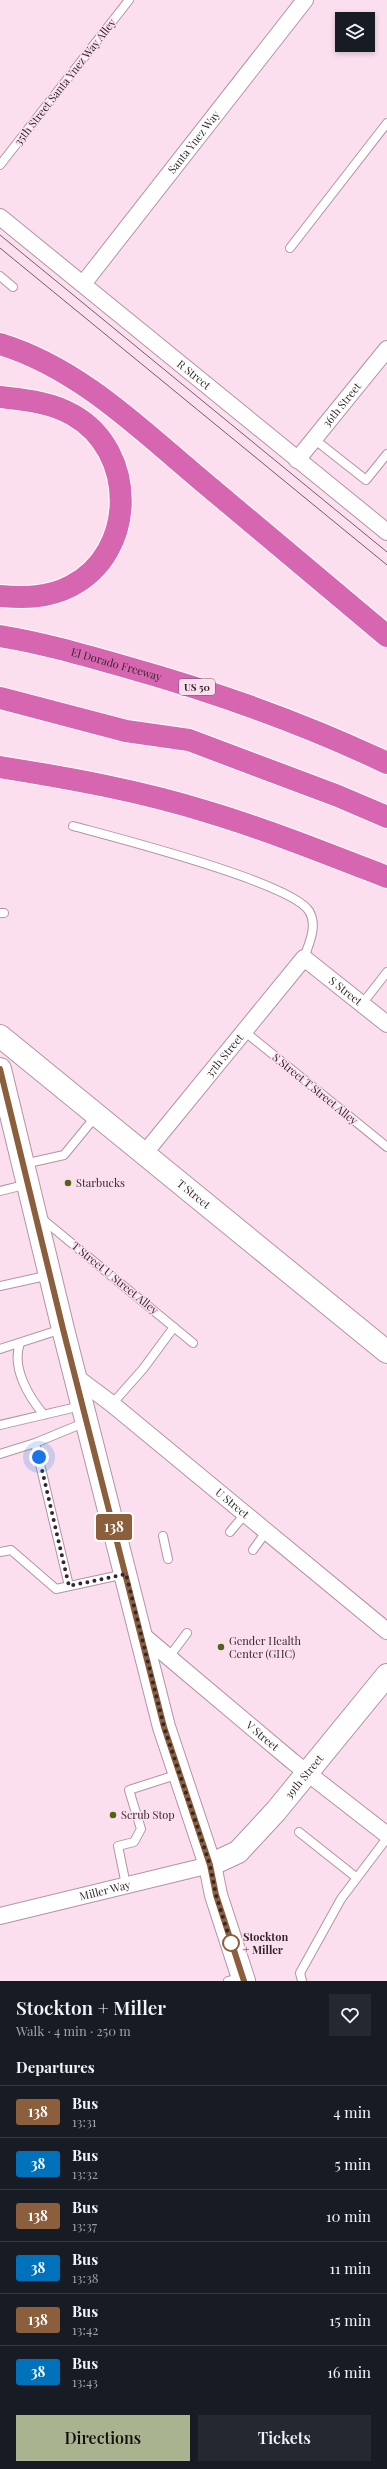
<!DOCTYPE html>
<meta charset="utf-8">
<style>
:root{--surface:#171b24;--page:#242831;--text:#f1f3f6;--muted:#9ea1a6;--line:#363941;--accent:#a9b390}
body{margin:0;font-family:"Playfair Display",serif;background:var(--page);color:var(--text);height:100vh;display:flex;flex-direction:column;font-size:15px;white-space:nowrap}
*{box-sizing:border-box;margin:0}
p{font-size:13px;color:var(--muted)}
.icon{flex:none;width:22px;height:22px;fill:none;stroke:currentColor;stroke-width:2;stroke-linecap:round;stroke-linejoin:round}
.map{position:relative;height:1981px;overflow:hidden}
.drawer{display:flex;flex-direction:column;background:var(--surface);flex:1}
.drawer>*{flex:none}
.badge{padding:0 8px;border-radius:3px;font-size:14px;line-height:26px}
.controls{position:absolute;left:335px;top:12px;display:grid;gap:8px}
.controls a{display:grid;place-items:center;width:40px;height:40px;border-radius:0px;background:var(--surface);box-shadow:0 2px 6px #0003;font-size:20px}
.you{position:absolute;width:20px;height:20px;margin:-10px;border:3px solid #fff;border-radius:50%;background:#1a73e8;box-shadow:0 0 0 6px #1a73e833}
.map>.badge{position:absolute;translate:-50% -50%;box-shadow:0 0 0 2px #fff}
h2{padding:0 16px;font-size:15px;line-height:36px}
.round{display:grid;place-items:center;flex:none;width:42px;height:42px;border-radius:0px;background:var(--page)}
.summary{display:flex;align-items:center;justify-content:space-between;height:68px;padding:0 16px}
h1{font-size:19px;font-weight:600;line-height:30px}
.primary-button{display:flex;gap:8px;margin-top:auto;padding:8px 16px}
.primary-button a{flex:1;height:46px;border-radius:0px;background:var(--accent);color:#111;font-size:16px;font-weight:600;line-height:46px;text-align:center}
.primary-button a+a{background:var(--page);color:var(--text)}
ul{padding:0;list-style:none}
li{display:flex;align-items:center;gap:12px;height:52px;padding:0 16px;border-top:1px solid var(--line)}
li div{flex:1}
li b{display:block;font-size:15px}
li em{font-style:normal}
li .badge{min-width:44px;font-weight:700;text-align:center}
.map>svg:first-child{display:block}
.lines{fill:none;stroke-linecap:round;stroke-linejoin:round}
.lane-casing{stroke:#b393a6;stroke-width:10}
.street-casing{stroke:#b393a6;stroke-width:18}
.secondary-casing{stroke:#b393a6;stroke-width:24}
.highway-casing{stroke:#fff;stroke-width:24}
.lane{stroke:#fff;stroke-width:8}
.street{stroke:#fff;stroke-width:16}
.secondary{stroke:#fff;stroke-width:22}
.highway{stroke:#d666b0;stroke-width:22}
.tram{stroke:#6f5e67;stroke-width:1}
.line-casing{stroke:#fff;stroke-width:9}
.line{stroke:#8b5e3c;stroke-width:6}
.walk{stroke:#34272e;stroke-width:4;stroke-dasharray:0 7.2}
.poi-dot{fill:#506513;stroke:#fbdfef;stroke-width:1.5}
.stop-dot{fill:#fff;stroke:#8b5e3c;stroke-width:2}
.labels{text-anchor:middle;stroke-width:3;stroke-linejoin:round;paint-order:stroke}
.shield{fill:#fbdfef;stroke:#705e68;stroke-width:1}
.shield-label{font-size:10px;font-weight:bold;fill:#34272e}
.street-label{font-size:11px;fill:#34272e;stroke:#fbdfef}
.poi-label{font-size:11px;fill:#34272e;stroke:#fbdfef;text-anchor:start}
.stop-label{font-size:11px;font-weight:bold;fill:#34272e;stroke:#fbdfef;text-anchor:start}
</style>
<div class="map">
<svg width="387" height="1981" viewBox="0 0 387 1981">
<rect width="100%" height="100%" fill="#fbdfef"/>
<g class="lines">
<g class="lane-casing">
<path id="lane" d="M 0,165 L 129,0
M 290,248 L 387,123
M 0,276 L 13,287
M 314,439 L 366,480 L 387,454
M 73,826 C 113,837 291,882 309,911 C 318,926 309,943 304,958
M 0,913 L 4,913
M 362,1004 L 387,972
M 244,1031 L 387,1147
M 24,1164 L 64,1155 L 96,1116
M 0,1191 L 28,1184
M 41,1218 L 193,1343
M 0,1286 L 50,1275
M 20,1343 C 11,1368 29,1397 44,1415
M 0,1349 L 62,1329
M 112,1404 L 143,1369 L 174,1327
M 0,1425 L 81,1406
M 0,1454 L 35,1443
M 230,1532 L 245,1514
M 163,1536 L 168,1559
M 253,1550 L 266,1532
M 0,1552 L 11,1550 L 56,1589 L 125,1574
M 69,1586 L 35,1443 L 86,1422
M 169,1657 L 187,1633
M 299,1832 L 357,1878
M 126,1885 L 118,1846 L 134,1842 L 141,1829 L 129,1790 L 179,1774
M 228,1981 L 242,1977
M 302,1981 L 300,1973 L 341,1899 L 387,1838"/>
</g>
<g class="street-casing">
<g id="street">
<path id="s1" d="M 0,217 L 387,532"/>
<path id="s2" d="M 83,284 L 305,0"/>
<path id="s3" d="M 297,460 L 387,349"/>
<path id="s4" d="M 144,1154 L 304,958 L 387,1024"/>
<path id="s5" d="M 76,1377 L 112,1404 L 387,1631"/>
<path id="s6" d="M 140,1633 L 292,1761 L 387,1835"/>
<path id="s7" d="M 0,1916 L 210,1865"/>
</g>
</g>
<g class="secondary-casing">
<g id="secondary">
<path id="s8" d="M 0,1036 L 387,1352"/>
<path d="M 0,1069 L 63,1329 L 164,1727 L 210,1865 L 216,1895 L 244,1981"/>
<path id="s9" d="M 210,1865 L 238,1852 L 276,1811 L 387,1675"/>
</g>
</g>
<g class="highway-casing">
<g id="highway">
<path d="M 0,344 C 79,368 140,429 201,480 C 263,532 325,584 387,636"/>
<path d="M 0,397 C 25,400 51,402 73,415 C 137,451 137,552 71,586 C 48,598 25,598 0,596"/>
<path id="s10" d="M 0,636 C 43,643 84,655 126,667 C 215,692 303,723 387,763"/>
<path d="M 0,698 L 126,731 L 189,740 L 338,796 L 387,817"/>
<path d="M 0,767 C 69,778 141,791 208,812 C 268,830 328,854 387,877"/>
</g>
</g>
<use href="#lane" class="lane"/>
<use href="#street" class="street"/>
<use href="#secondary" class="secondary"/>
<use href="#highway" class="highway"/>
<path class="tram" d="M 0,235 L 387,552
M 0,248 L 387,565"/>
</g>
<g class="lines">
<g class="line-casing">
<path id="line" d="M 0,1069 L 63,1329 L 164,1727 L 210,1865 L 216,1895 L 244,1981"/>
</g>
<use href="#line" class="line"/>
<path class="walk" d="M 39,1457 L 69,1586 L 126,1574 L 164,1727 L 210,1865 L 216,1895 L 231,1943"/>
</g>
<g class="poi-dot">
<circle cx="68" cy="1183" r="4"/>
<circle cx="221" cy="1647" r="4"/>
<circle cx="113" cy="1815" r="4"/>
</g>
<circle class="stop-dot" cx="231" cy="1943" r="8"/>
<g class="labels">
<rect class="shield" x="179" y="679" width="36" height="16" rx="3"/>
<g class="shield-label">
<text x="197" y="691">US 50</text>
</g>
<g class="street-label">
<text transform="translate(65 82) rotate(-52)" y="4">35th Street Santa Ynez Way Alley</text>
<text dy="4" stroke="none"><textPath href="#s2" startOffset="180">Santa Ynez Way</textPath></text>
<text dy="4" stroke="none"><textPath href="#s1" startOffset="250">R Street</textPath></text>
<text dy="4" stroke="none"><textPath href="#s3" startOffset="71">36th Street</textPath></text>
<text dy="4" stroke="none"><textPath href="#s10" startOffset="120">El Dorado Freeway</textPath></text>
<text dy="4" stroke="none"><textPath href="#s4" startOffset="306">S Street</textPath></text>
<text dy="4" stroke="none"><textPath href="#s4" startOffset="127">37th Street</textPath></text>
<text transform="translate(315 1089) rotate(39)" y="4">S Street T Street Alley</text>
<text dy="4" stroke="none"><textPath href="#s8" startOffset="250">T Street</textPath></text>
<text transform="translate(115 1278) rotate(39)" y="4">T Street U Street Alley</text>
<text dy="4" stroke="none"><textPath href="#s5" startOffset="201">U Street</textPath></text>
<text dy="4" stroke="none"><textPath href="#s6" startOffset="160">V Street</textPath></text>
<text dy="4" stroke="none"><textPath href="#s9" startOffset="131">39th Street</textPath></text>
<text dy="4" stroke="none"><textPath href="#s7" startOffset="108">Miller Way</textPath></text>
</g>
<g class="poi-label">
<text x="76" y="1187">Starbucks</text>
<text x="229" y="1645">Gender Health<tspan x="229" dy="13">Center (GHC)</tspan></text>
<text x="121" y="1819">Scrub Stop</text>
</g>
<g class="stop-label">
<text x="243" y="1941">Stockton<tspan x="243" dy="13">+ Miller</tspan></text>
</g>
</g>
</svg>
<div class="controls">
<a><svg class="icon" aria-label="layers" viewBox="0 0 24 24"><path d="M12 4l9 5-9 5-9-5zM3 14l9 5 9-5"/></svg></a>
</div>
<div class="you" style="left:39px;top:1457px"></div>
<b class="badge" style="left:114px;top:1527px;background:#8b5e3c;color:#fff">138</b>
</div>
<section class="drawer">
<div class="summary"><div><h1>Stockton + Miller</h1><p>Walk · 4 min · 250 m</p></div><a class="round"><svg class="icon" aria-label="heart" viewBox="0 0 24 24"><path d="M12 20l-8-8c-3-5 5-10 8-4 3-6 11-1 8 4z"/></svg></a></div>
<h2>Departures</h2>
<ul>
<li><span class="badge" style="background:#8b5e3c;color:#fff">138</span><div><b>Bus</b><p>13:31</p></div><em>4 min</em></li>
<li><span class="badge" style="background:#0072bc;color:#fff">38</span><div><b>Bus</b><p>13:32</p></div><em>5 min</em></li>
<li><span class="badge" style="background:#8b5e3c;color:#fff">138</span><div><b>Bus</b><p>13:37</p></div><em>10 min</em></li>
<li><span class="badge" style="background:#0072bc;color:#fff">38</span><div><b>Bus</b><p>13:38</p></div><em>11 min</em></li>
<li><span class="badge" style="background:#8b5e3c;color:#fff">138</span><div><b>Bus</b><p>13:42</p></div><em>15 min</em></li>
<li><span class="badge" style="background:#0072bc;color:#fff">38</span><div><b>Bus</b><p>13:43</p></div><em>16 min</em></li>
</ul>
<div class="primary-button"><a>Directions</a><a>Tickets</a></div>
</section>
